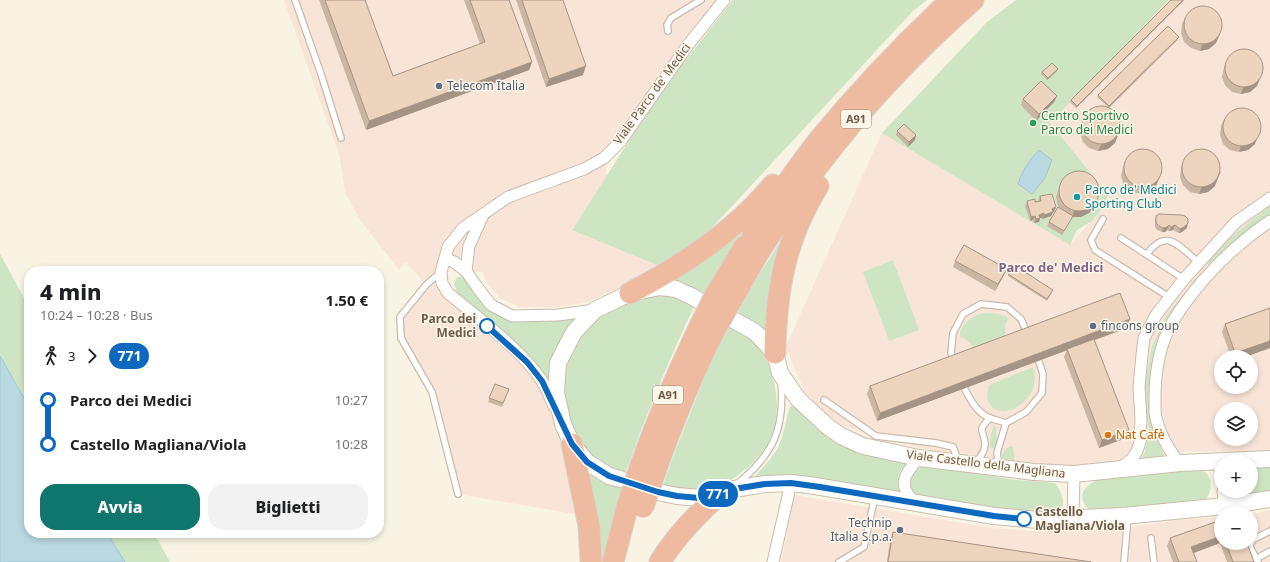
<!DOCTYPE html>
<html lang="it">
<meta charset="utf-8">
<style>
:root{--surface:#fff;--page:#f2f2f2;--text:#202124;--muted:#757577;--accent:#0f766e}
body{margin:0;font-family:"Noto Sans",sans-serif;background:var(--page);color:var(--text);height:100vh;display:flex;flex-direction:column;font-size:15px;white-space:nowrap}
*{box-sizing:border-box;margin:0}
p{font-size:13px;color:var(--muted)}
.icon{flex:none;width:22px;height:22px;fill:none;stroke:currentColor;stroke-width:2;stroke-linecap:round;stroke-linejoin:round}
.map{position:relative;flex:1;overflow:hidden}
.side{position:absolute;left:24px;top:266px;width:360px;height:272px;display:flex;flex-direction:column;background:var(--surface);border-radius:16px;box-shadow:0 2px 6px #0003}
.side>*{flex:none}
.badge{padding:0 8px;border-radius:13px;font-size:14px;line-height:26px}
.controls{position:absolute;left:1214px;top:350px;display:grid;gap:8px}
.controls a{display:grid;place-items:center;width:44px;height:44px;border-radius:50%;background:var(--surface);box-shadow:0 2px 6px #0003;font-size:20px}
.map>.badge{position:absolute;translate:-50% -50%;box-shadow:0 0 0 2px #fff}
.legs{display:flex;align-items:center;gap:6px;height:44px;padding:0 16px;font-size:13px}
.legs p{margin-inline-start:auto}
.overview{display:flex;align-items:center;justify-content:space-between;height:68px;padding:0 16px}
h1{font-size:22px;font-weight:800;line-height:30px}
.cta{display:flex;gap:8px;margin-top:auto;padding:8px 16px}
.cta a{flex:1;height:46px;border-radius:16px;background:var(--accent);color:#fff;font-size:16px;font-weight:800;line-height:46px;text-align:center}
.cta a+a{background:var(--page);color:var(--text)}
ul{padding:0 16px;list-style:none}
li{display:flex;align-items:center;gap:14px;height:44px;font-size:15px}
li i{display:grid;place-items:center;width:6px;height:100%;margin:0 5px;background:currentColor}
li i::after{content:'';width:10px;height:10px;margin:-5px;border:3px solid;border-radius:50%;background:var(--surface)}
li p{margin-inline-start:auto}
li:first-child i{background:linear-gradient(#0000 50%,currentColor 0)}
li:last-child i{background:linear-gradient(currentColor 50%,#0000 0)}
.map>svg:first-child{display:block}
.commercial{fill:#f9e5d8;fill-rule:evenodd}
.green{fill:#cee5c4;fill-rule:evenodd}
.water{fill:#bad8e1;stroke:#a2c6d1}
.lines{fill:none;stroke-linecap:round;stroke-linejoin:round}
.lane-casing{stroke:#c9bbab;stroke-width:8}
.street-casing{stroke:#c9bbab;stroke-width:13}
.secondary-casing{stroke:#ccbcaa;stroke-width:18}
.highway-casing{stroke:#dad4d0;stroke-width:23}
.lane{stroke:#fff;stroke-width:5.5}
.street{stroke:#fff;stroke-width:11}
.secondary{stroke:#fff;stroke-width:16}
.highway{stroke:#eebba0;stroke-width:21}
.highway-bridge-casing{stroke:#dad4d0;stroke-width:23;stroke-linecap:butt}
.highway-bridge{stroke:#eebba0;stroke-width:21}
.wall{fill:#cbb6a3}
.shaded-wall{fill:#a59485}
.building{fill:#ecd4be;stroke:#a59485}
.line-1-casing{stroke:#fff;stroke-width:9}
.line-1{stroke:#0c69bf;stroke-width:6}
.service-dot{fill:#5c6f8a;stroke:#fdf7e9;stroke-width:1.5}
.leisure-dot{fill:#2e9e5b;stroke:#fdf7e9;stroke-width:1.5}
.culture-dot{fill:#0f9aa8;stroke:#fdf7e9;stroke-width:1.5}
.stop-1-dot{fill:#fff;stroke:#0c69bf;stroke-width:2}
.food-dot{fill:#e8710a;stroke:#fdf7e9;stroke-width:1.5}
.labels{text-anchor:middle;stroke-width:3;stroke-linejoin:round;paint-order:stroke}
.shield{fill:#fdf7e9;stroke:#9a8a7b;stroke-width:1}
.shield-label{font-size:11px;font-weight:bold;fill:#6f5b4c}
.service-label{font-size:12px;fill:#4e5e75;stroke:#fdf7e9;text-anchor:start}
.street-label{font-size:12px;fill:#6f5b4c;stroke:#fdf7e9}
.leisure-label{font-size:12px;fill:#27864d;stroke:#fdf7e9;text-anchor:start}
.culture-label{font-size:12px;fill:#0d838f;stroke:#fdf7e9;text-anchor:start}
.stop-label{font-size:12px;font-weight:bold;fill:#6f5b4c;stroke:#fdf7e9;text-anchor:end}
.food-label{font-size:12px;fill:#c56008;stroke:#fdf7e9;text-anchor:start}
.neighbourhood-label{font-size:13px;font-weight:bold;fill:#81648c;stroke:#fdf7e9}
</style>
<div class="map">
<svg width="1270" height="562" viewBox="0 0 1270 562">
<rect width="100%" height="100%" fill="#f9f3e3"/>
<path class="commercial" d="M 284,0 L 724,0 L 604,158 L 607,176 L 573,230 L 659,266 L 621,287 L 588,302 L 557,307 L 519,307 L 500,298 L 488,285 L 482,272 L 466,271 L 445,258 L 448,293 L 527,362 L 563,424 L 580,515 L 458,494 L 432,392 L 401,338 L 400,317 L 426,285 L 406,262 L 399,270 L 361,221 L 345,193 L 340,157 Z
M 1169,0 L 1270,0 L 1270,453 L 1187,451 L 1069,468 L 937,453 L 838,425 L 804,391 L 786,346 L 882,133 L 1070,245 L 1105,205 L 1108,194 L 1050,123 ZM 1221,357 L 1251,357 L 1251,387 L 1221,387 ZM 1221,409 L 1251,409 L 1251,439 L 1221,439 Z
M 794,495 L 992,528 L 1035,531 L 1080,531 L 1132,527 L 1179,520 L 1221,517 L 1221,543 L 1251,543 L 1251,514 L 1270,510 L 1270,562 L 781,562 Z"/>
<path class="green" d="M 733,0 L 927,0 L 913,11 L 709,231 L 659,266 L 572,230 L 659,94 Z
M 1016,0 L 1169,0 L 1050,123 L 1108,194 L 1105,205 L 1092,221 L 1077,230 L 1070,245 L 882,133 L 987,22 ZM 1034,156 L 1045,178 L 1032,193 L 1021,175 L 1026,166 Z
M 1270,206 L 1270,215 L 1211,266 L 1208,263 C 1225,240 1248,223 1270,206 Z
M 791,224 L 767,332 L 737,316 L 744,299 Z
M 743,230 L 744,232 L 701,298 L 664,283 Z
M 0,254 L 29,307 L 29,407 L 0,356 Z
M 893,260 L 919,330 L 889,341 L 863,272 Z
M 1200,273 L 1204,277 L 1169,322 L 1153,382 L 1156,438 L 1165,457 L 1140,462 L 1145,452 L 1149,428 L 1146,411 L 1145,384 L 1152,346 L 1166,316 Z
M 457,277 L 463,277 L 469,281 L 511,318 L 527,322 L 578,318 L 550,386 L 457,292 L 454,284 Z
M 665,294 L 695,305 C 668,361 645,418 624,477 C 617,474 608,471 602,466 C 589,454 577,438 570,422 C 552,379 573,326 615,305 C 630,297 647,295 665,294 Z
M 990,313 L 999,314 L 1009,318 L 1005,325 L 1006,337 L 974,349 C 971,343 966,338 960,337 C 958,327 971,316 980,314 C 983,313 987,313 990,313 Z
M 731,324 C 741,331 752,338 760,347 C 766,356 770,367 773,378 C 783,415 774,449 742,472 C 732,480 718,490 705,492 C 694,493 673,489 662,488 C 672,458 684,429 696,399 C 706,373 716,347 731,324 Z
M 1033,367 C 1045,401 997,427 988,400 C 986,396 988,389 989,385 Z
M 792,405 L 795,405 L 860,452 L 879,458 L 907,463 C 897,473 896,479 900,493 L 754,478 C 761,468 770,461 776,451 C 784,438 785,421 790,407 Z
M 993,426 L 996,427 L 997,443 L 995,449 L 989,447 Z
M 1010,446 L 1013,447 L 1015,464 L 1003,461 L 1001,453 L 1003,454 L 1004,450 Z
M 1251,464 L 1270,464 L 1270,494 L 1246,498 L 1235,492 L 1235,491 L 1251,491 Z
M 930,465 L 1016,480 L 1047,482 L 1055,483 C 1066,498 1068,512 1046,516 L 916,496 C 905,482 912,466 930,465 Z
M 585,469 L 608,483 L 622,487 L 602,562 L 600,562 Z
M 1197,469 C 1199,470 1204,471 1206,473 C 1214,481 1211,493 1205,501 L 1092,512 C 1075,499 1082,486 1099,479 Z
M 107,533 L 154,533 L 170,562 L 125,562 Z"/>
<path class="water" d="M 1039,150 L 1052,160 L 1045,178 L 1032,194 L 1018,184 C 1022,171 1029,160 1039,150 Z
M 0,356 L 29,407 L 29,533 L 107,533 L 125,562 L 0,562 Z"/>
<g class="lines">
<g class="lane-casing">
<path id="lane" d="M 295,0 L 321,74 L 341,138
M 668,31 L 667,25 L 671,18 L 701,0
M 1103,219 L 1091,240 L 1095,250 L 1169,297
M 1121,238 L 1184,279
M 1147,254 C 1166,227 1179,246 1198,262
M 441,272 L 426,285 L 400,317 L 401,338 L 432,392 L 458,494
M 954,359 L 951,353 L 953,333 L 963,314 L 981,304 L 1007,307 L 1021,319 L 1027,333
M 965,389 C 970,400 979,414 990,418 C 995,420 1001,421 1006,423 L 1026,412 L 1042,393 L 1043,374 L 1039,362
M 824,400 L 876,436 L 936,443 L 953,447 L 958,460
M 975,464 C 980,457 985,452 985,444 C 984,429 976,432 990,418
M 999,466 L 997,453 L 1006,423
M 737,484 C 773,455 785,429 781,382
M 1151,538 L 1154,562
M 1251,542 L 1254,539 L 1270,531
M 1251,543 L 1250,547 L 1258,562
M 1256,559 L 1270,551
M 839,562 L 864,547 L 875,496
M 1124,562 L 1128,516"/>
</g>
<g class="street-casing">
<path id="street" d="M 483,215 L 469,246 L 466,271 L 477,287 L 491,305 L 512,316 L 558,315 L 595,310
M 445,258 L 454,262 L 466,271
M 554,406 C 550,398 547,389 542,381 C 522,350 477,317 448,293 L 442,283 L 441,272 L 448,247 L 463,228 L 508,197 L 584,169 L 604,158 L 620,142 L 688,45 L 724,0
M 1219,461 L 1221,477
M 1180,463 C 1168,450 1157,429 1155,412 C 1155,407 1155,401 1155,396 C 1155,373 1160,343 1172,323 C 1195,284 1233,246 1270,221
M 1120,468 L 1132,459 L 1137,451 L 1140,442 L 1141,419 L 1139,387 L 1142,355 L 1144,338 L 1156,315 L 1184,279 L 1236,222 L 1270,198
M 1223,491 L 1225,506
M 916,503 C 897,486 903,475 919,458
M 1073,519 L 1074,474
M 773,562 L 791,483"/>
</g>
<g class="secondary-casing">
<path id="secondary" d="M 620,479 L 609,476 L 587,462 L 572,444 L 563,424 L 556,393 L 558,363 L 574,332 L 595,310 L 630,293 L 660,287 L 676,289 L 691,296 L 755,332 L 775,353 L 780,373 L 798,399 L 827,426 L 841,436 L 863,446 L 919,458 L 1034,472 L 1074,474 L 1180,463 L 1270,459
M 658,492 L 677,496 L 699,498 L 718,495 L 728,490 L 765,484 L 791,483 L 809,485 L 994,516 L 1039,520 L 1123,516 L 1225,506 L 1270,499"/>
</g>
<g class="highway-casing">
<path id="highway" d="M 753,234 C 774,202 795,170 819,140 C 860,90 904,44 951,0
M 757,255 C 776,225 796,195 817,167 C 863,106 916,50 973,0
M 630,293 C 682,266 735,231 773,185
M 775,353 C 776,291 785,239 818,186
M 572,444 L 589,526 L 591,562
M 641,465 C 658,418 678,372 700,326
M 656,469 C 673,422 691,376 714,331
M 613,562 L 628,504
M 660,562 C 675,537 697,515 718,495"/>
</g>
<use href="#lane" class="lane"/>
<use href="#street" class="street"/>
<use href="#secondary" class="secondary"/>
<use href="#highway" class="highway"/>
<g class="highway-bridge-casing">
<path id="highway-bridge" d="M 700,326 L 716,294 L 745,246
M 714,331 L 757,255
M 628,504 L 641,465
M 643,507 L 656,469"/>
</g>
<use href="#highway-bridge" class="highway-bridge"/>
</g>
<path class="wall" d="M 319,0 L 365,0 L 393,76 L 480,44 L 464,0 L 509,0 L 532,62 L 529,70 L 366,130 Z
M 516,0 L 563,0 L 583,75 L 546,87 Z
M 1171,0 L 1184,0 L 1076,108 L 1070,102 L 1071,100 Z
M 1185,18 L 1220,34 L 1216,43 L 1209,49 L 1200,51 L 1191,48 L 1184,42 L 1181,33 L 1182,24 Z
M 1178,39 L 1109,108 L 1115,143 L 1108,149 L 1098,151 L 1089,148 L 1083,142 L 1080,133 L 1081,124 L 1083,118 L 1108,107 L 1097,97 L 1098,95 Z
M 1226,61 L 1263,71 L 1257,86 L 1250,92 L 1241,94 L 1232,92 L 1225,85 L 1222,77 L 1224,67 Z
M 1057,71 L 1047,80 L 1041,74 L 1042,72 Z
M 1057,96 L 1054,102 L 1036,121 L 1021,105 L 1023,99 Z
M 1224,119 L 1255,144 L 1248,150 L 1239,152 L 1230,150 L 1223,144 L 1220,135 L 1221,126 Z
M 897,131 L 916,135 L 915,140 L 908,147 L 896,135 Z
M 1125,161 L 1162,171 L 1156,186 L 1149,192 L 1140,194 L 1131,191 L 1124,185 L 1121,176 L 1123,167 Z
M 1184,161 L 1215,186 L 1208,192 L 1199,194 L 1190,192 L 1183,185 L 1180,177 L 1181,167 Z
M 1061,182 L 1095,206 L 1089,213 L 1081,217 L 1072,217 L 1062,235 L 1047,226 L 1049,222 L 1060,209 L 1058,206 L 1056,197 Z
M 1040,196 L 1056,207 L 1054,212 L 1053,212 L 1051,216 L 1042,219 L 1042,218 L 1040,218 L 1039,222 L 1034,223 L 1033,220 L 1030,221 L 1025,206 L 1027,201 L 1035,202 L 1039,201 L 1038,200 Z
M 1156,216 L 1187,228 L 1182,232 L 1179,233 L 1173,230 L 1169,231 L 1167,230 L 1165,232 L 1162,232 L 1157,230 L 1155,227 L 1155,220 Z
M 955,261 L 1004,275 L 995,291 L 953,267 Z
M 1008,274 L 1052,292 L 1047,301 L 1008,276 Z
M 1270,308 L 1270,348 L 1245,357 L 1231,357 L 1222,332 L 1225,324 Z
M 1127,328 L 1094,340 L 1126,438 L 1099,448 L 1064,357 L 1067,350 L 877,421 L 867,394 L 870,386 Z
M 495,384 L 509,389 L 502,407 L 488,402 Z
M 1221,520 L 1221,543 L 1247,543 L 1254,562 L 1227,562 L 1220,543 L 1194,553 L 1197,562 L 1173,562 L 1167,546 L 1170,538 Z
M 893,532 L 1091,562 L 887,562 L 890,540 Z"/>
<path class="shaded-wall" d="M 1183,0 L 1184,0 L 1076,108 L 1077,106 Z
M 1222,28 L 1216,43 L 1209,49 L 1200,51 L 1202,45 Z
M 1179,37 L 1178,39 L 1108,108 L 1109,106 Z
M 532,62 L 529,70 L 366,130 L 369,121 Z
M 586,66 L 583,75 L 546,87 L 549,79 Z
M 1058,69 L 1057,71 L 1047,80 L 1048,78 Z
M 1263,71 L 1257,86 L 1250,92 L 1241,94 L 1243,88 Z
M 1057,96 L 1054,102 L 1036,121 L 1039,114 Z
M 1121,128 L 1115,143 L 1108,149 L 1098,151 L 1101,145 Z
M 1261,129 L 1255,144 L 1248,150 L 1239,152 L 1241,146 Z
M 916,135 L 915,140 L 908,147 L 909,142 Z
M 1162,171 L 1156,186 L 1149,192 L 1140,194 L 1142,188 Z
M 1221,171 L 1215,186 L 1208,192 L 1199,194 L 1201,188 Z
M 1097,200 L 1095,206 L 1089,213 L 1081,217 L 1072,217 L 1062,235 L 1064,231 L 1072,217 L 1074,211 Z
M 1056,207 L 1054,212 L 1050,213 L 1052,209 Z
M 1053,212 L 1051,216 L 1042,219 L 1044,215 Z
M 1044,213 L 1042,218 L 1040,218 L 1039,222 L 1034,223 L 1036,219 L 1039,215 Z
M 1035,216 L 1033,220 L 1030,221 L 1031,217 Z
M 1188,223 L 1187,228 L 1182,232 L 1179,233 L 1180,229 Z
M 1169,225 L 1167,230 L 1165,232 L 1162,232 L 1163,228 Z
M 1175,225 L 1173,230 L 1169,231 L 1171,227 Z
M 1007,269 L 1004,275 L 995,291 L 998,284 Z
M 1130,319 L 1127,328 L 877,421 L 880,413 Z
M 1270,341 L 1270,348 L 1245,357 L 1234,357 L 1235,353 Z
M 1129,430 L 1126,438 L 1099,448 L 1102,440 Z
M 1221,536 L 1221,541 L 1220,543 L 1188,555 L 1191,547 Z"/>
<path class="building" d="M 325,0 L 365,0 L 393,76 L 485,42 L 470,0 L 509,0 L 532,62 L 369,121 Z
M 522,0 L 563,0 L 586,66 L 549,79 Z
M 1171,0 L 1183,0 L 1077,106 L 1071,100 Z
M1184 25a19 19 0 1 1 38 0a19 19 0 1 1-38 0Z
M 1168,26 L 1179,37 L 1109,106 L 1098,95 Z
M1225 68a19 19 0 1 1 38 0a19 19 0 1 1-38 0Z
M 1052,63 L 1058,69 L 1048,78 L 1042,72 Z
M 1041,81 L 1057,96 L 1039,114 L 1023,99 Z
M1082 125a19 19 0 1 1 38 0a19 19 0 1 1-38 0Z
M1223 127a19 19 0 1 1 38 0a19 19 0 1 1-38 0Z
M 904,124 L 916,135 L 909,142 L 897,131 Z
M1124 168a19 19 0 1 1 38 0a19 19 0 1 1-38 0Z
M1182 168a19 19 0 1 1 38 0a19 19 0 1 1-38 0Z
M1059 191a20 20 0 1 1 40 0a20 20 0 1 1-40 0Z
M 1052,194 L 1056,207 L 1052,209 L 1053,212 L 1044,215 L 1044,213 L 1039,215 L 1040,218 L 1036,219 L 1035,216 L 1031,217 L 1027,201 L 1035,199 L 1035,202 L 1041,201 L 1040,196 Z
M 1058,207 L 1073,216 L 1064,231 L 1049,222 Z
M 1159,214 L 1181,215 L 1185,216 L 1188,219 L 1188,223 L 1184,227 L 1180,229 L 1175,225 L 1171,227 L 1169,225 L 1167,227 L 1163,228 L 1159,226 L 1156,223 L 1156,216 Z
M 964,245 L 1007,269 L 998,284 L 955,261 Z
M 1014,265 L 1053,290 L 1047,299 L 1008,274 Z
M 1120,293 L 1130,319 L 880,413 L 870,386 Z
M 1270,308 L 1270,341 L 1235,353 L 1225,324 Z
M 1094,339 L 1129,430 L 1102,440 L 1067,349 Z
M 495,384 L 509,389 L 503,403 L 489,398 Z
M 1221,520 L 1221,536 L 1191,547 L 1197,562 L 1179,562 L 1170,538 Z
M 893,532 L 1091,562 L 888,562 Z
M 1226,543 L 1247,543 L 1254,562 L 1233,562 Z"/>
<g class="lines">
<g class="line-1-casing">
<path id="line-1" d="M 487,326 L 527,362 L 542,381 L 572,444 L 587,462 L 609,476 L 658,492 L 677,496 L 699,498 L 718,495 L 728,490 L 765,484 L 791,483 L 820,487 L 994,516 L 1024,519"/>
</g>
<use href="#line-1" class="line-1"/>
</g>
<g class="service-dot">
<circle cx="439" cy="86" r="4"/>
<circle cx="1093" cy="326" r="4"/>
<circle cx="900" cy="530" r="4"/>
</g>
<circle class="leisure-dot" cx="1033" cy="123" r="4"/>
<circle class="culture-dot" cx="1077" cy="197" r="4"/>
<g class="stop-1-dot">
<circle cx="487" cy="326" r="7"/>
<circle cx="1024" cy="519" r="7"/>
</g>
<circle class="food-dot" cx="1108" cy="435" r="4"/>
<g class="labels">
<g class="shield">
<rect x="841" y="110" width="30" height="18" rx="3"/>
<rect x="653" y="386" width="30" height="18" rx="3"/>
</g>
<g class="shield-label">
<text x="856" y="123">A91</text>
<text x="668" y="399">A91</text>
</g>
<g class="service-label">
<text x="447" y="90">Telecom Italia</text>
<text x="1101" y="330">fincons group</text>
<text x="892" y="527" text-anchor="end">Technip<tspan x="892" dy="14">Italia S.p.a.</tspan></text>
</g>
<g class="street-label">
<text transform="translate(652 94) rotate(-54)" y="4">Viale Parco de' Medici</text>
<text transform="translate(986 464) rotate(7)" y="4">Viale Castello della Magliana</text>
</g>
<g class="leisure-label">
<text x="1041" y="120">Centro Sportivo<tspan x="1041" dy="14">Parco dei Medici</tspan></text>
</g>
<g class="culture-label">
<text x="1085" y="194">Parco de' Medici<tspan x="1085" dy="14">Sporting Club</tspan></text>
</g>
<g class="stop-label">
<text x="476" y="323">Parco dei<tspan x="476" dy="14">Medici</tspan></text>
<text x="1035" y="516" text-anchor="start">Castello<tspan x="1035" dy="14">Magliana/Viola</tspan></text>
</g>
<g class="food-label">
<text x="1116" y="439">Nat Cafè</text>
</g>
<g class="neighbourhood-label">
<text x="1051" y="272">Parco de' Medici</text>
</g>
</g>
</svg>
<div class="controls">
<a><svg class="icon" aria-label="locate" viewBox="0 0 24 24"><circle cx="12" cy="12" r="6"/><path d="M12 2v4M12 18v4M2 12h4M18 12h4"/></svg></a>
<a><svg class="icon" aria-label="layers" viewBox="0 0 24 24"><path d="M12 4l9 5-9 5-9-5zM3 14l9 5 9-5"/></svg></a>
<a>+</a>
<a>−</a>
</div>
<b class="badge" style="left:718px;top:494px;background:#0c69bf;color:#fff">771</b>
<section class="side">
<div class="overview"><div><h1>4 min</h1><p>10:24 – 10:28 · Bus</p></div><b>1.50 €</b></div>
<div class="legs"><svg class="icon" aria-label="walk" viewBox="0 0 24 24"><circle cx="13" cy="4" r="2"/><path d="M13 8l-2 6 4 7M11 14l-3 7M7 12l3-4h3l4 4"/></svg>3<svg class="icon" aria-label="forward" viewBox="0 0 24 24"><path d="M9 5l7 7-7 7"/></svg><b class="badge" style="background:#0c69bf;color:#fff">771</b></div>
<ul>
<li><i style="color:#0c69bf"></i><b>Parco dei Medici</b><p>10:27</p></li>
<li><i style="color:#0c69bf"></i><b>Castello Magliana/Viola</b><p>10:28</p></li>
</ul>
<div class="cta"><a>Avvia</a><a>Biglietti</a></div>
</section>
</div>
